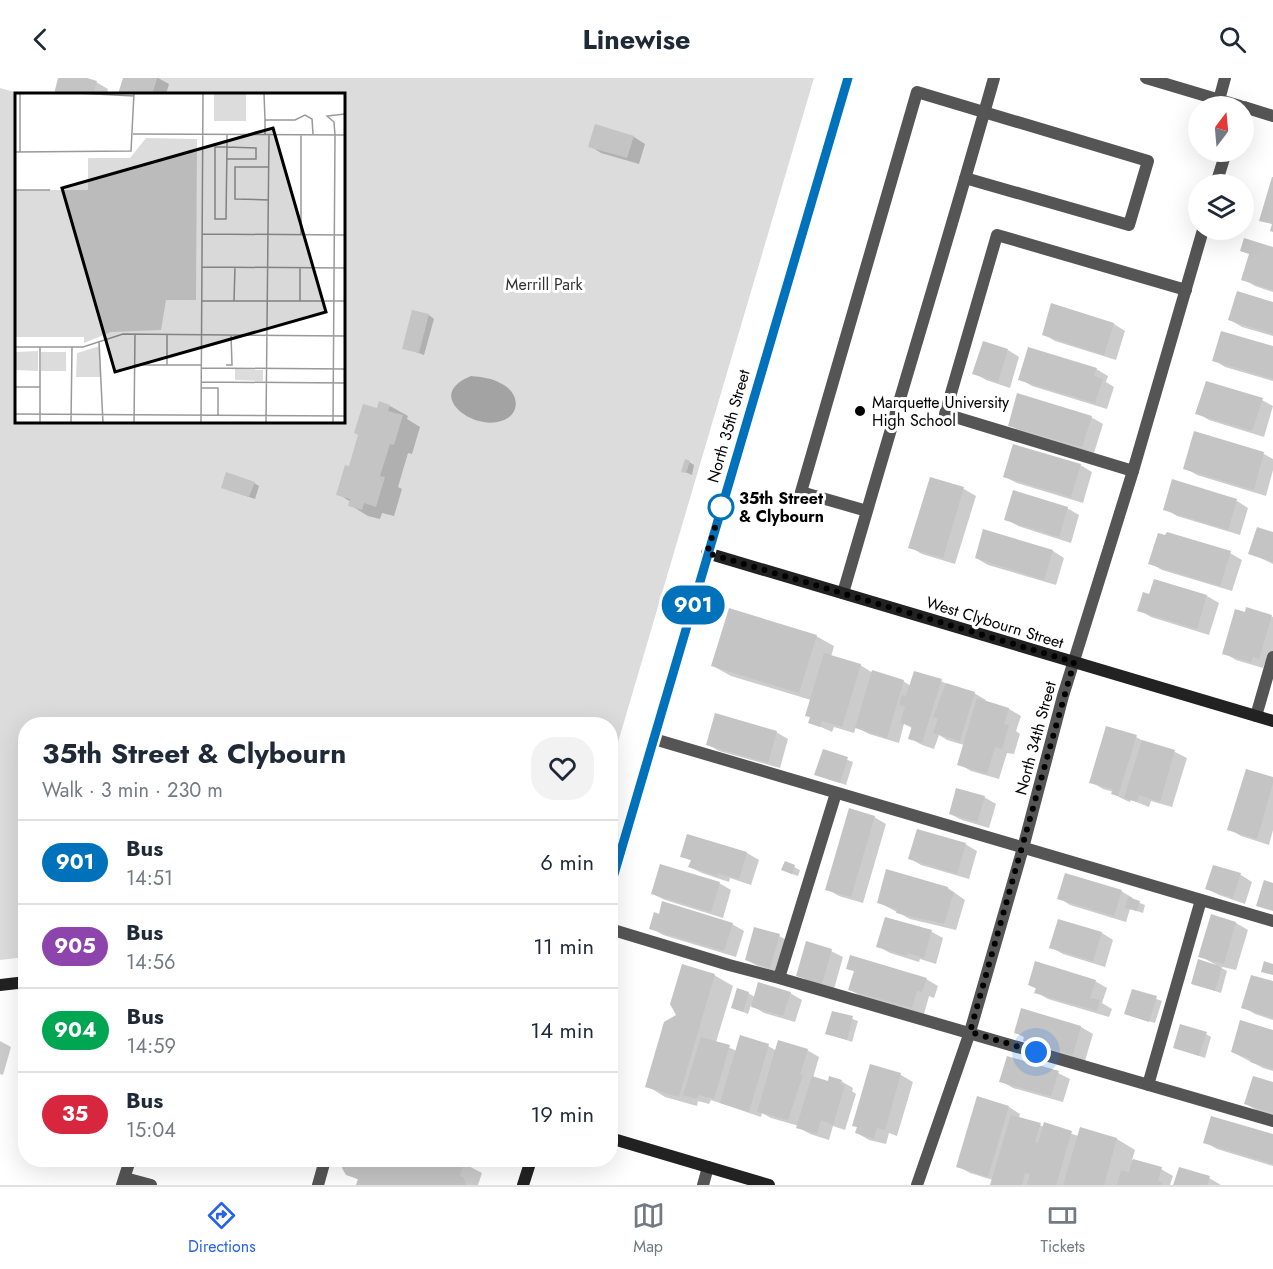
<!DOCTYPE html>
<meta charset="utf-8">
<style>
:root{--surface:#fff;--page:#f2f2f3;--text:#1f2937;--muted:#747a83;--line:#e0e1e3;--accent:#2563eb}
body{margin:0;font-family:Jost,sans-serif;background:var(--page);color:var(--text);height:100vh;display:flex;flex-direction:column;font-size:22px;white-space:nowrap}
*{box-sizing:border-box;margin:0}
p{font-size:20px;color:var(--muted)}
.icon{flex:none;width:33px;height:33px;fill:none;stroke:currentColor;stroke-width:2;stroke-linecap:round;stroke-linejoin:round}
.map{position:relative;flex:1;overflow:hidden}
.panel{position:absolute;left:18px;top:639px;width:600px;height:450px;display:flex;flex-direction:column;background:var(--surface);border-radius:24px;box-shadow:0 6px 24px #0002}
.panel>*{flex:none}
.badge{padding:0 12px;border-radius:20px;font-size:21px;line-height:39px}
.needle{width:39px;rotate:16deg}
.tools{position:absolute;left:1188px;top:18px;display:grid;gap:12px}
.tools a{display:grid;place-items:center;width:66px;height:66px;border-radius:50%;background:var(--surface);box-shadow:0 6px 24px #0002;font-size:30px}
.you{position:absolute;width:30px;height:30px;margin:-15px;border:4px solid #fff;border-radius:50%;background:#1a73e8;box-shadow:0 0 0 9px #1a73e833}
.map>.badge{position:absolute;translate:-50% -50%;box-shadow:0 0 0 3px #fff}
.round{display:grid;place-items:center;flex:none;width:63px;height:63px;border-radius:24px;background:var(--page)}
.headline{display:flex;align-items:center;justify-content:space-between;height:102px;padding:0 24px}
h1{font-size:28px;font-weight:700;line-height:45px}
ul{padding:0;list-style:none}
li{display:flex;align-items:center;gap:18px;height:84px;padding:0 24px;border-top:2px solid var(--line)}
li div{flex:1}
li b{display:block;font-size:22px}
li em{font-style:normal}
li .badge{min-width:66px;font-weight:700;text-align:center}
header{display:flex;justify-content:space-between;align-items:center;height:78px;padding:0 24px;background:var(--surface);font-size:27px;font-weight:700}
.tab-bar{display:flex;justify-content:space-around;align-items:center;height:84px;border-top:2px solid var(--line);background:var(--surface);font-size:16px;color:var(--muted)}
.tab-bar a{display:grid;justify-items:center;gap:3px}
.tab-bar .selected{color:var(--accent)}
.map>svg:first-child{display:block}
.green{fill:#dcdcdc}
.water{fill:#a3a3a3}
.shadow{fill:#0003}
.building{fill:#c4c4c4}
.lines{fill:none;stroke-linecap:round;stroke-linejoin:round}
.lane{stroke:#555;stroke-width:12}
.street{stroke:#555;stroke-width:12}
.secondary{stroke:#222;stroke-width:12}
.line-casing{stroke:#fff;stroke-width:14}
.line{stroke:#0072bc;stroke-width:9}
.walk{stroke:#000;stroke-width:6;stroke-dasharray:0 10.8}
.poi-dot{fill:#000;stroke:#fff;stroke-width:2}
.stop-dot{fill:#fff;stroke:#0072bc;stroke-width:3}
.labels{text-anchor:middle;stroke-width:6;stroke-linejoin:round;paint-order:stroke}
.park-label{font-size:16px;fill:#333;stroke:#fff}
.poi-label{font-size:16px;fill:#000;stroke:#fff;text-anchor:start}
.street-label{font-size:16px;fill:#000;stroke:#fff}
.stop-label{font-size:16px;font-weight:bold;fill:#000;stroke:#fff;text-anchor:start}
.inset-road{fill:none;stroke:#999;stroke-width:1.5}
.view{fill:#000;fill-opacity:0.15;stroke:#000;stroke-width:3}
.inset-edge{fill:none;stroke:#000;stroke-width:3}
</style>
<header><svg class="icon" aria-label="back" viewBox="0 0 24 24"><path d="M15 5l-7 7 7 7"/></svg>Linewise<svg class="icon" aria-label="search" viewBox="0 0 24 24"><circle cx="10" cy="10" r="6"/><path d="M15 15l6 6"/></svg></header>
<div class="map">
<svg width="1273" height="1107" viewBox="0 0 1273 1107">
<rect width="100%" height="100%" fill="#fff"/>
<path class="green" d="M 157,0 L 814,0 L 611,688 L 610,646 L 26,646 L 25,879 L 0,882 L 0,10 L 22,16 L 16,16 L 16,344 L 344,344 L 344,16 L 152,16 Z"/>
<path class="water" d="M 471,298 C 482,299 492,300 502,306 C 520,315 521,337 501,343 C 474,353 423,317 471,298 Z"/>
<path class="shadow" d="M 60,0 L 81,0 L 96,4 L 108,11 L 107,16 L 55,16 Z
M 124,0 L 158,0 L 169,6 L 166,16 L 120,16 Z
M 596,48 L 634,59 L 645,66 L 639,86 L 601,75 L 590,68 Z
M 1273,170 L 1273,214 L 1255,208 L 1243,201 Z
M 1273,226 L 1273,258 L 1242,249 L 1230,242 Z
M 429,237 L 434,241 L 424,277 L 404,270 Z
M 1114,246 L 1125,253 L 1116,282 L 1055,263 L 1043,256 Z
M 1273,270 L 1273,303 L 1225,289 L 1214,282 Z
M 1008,272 L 1019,279 L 1010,310 L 986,302 L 974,295 Z
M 1096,291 L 1108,298 L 1106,304 L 1114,309 L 1107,331 L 1032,308 L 1020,301 Z
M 1262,322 L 1273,328 L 1264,359 L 1209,342 L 1197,335 Z
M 390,328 L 408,338 L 407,341 L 420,349 L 412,376 L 408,375 L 398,409 L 402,411 L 394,438 L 382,435 L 380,441 L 368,438 L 350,427 L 351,424 L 338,416 L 378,332 Z
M 1091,339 L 1103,346 L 1094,375 L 1021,354 L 1010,347 Z
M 1195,355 L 1264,376 L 1273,381 L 1273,392 L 1266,418 L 1197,397 L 1185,390 Z
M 689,384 L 694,387 L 692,397 L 683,393 Z
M 1080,387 L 1092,394 L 1083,425 L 1017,405 L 1005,399 Z
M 931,401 L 964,411 L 976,418 L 955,486 L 922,476 L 910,469 Z
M 1173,403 L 1237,423 L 1248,430 L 1240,457 L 1177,438 L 1165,431 Z
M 254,405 L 259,408 L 255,421 L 228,412 Z
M 1067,430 L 1079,437 L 1071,465 L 1018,448 L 1006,441 Z
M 1273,455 L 1273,486 L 1250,475 Z
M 1053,473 L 1064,480 L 1056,507 L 988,487 L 976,480 Z
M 1230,475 L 1242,482 L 1232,513 L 1162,492 L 1150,485 Z
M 1154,503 L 1207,518 L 1219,525 L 1209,557 L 1151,539 L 1139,532 L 1150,518 Z
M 1247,531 L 1273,539 L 1273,581 L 1271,587 L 1265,585 L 1263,590 L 1236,582 L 1224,575 Z
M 816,558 L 834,568 L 831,579 L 860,587 L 873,595 L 903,603 L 911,608 L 941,603 L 951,608 L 974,615 L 986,622 L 985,624 L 1009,631 L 1021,638 L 1016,653 L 1020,656 L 1014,676 L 1007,675 L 999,701 L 971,693 L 959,686 L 964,667 L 947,662 L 939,657 L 934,671 L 922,667 L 910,660 L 912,650 L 904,646 L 899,665 L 869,656 L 856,649 L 854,655 L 834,649 L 832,654 L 810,644 L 811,640 L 807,637 L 811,622 L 731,598 L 713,588 Z
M 776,654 L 788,661 L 780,690 L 719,673 L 707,666 Z
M 1136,659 L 1149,666 L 1175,674 L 1187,680 L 1172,729 L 1151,723 L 1149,729 L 1131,722 L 1130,724 L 1125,722 L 1113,716 L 1114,714 L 1103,711 L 1091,704 Z
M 824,673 L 853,684 L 846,707 L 822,699 Z
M 1273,701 L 1273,752 L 1269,767 L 1241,758 L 1229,751 Z
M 984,719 L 996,726 L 989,750 L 962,742 L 950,736 Z
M 874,739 L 886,746 L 863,825 L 839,818 L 827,811 Z
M 688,758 L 747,775 L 759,782 L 751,807 L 730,800 L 729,804 L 702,795 L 690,789 L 692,783 L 682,778 Z
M 965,766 L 977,773 L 969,801 L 921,787 L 909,780 Z
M 786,785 L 800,792 L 798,798 L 789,795 Z
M 1214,789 L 1241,797 L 1252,804 L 1245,826 L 1219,817 L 1207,811 Z
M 719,805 L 731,812 L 723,840 L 665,822 L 653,816 Z
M 948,810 L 965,822 L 956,852 L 910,841 L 878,824 Z
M 1121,813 L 1133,820 L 1132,822 L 1145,827 L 1143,835 L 1130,831 L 1126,844 L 1070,827 L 1059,820 Z
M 1212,838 L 1236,845 L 1248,852 L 1236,892 L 1218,888 L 1227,893 L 1221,915 L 1192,905 L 1216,887 L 1200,878 Z
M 886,841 L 932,854 L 943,860 L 936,886 L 920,881 L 919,884 L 890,875 L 878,868 Z
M 732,846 L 744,853 L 736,879 L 663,857 L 651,850 Z
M 1102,855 L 1113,862 L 1105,889 L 1063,876 L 1051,869 Z
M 779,858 L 791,864 L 782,895 L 758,888 L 746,882 Z
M 831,873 L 843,879 L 834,911 L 810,904 L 798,897 Z
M 848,890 L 926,901 L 938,908 L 934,920 L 929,918 L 924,936 L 861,918 L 850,912 L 855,894 Z
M 714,897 L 733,908 L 716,964 L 737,973 L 768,968 L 777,973 L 807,972 L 819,979 L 813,1000 L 829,1004 L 841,1003 L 853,1010 L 852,1013 L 856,1016 L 845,1052 L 833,1048 L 829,1062 L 810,1056 L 798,1049 L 799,1048 L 771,1040 L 762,1035 L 761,1039 L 711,1022 L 709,1026 L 698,1023 L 697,1028 L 665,1019 L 647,1008 L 678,938 Z
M 1095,903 L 1107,910 L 1102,925 L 1112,931 L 1109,939 L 1048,921 L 1036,914 L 1037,911 L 1029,907 Z
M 1273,905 L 1273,942 L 1255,936 L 1243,929 Z
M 1133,913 L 1162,923 L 1155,945 L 1132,938 Z
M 748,915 L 755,919 L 790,915 L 802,922 L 795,944 L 764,935 L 751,927 L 748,936 L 732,929 Z
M 1022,932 L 1081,949 L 1093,956 L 1085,983 L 1036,969 L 1024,962 L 1025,960 L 1015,954 Z
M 833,934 L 858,943 L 852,964 L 827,955 Z
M 1273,954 L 1273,993 L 1263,990 L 1232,974 Z
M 1206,956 L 1211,959 L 1205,980 L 1175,969 Z
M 0,963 L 11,969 L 3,997 L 0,996 Z
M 871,988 L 901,997 L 913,1004 L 897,1058 L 889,1055 L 886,1066 L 869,1062 L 857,1055 L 859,1050 L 854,1047 Z
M 1058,995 L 1070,1001 L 1063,1024 L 1013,1010 L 1001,1003 Z
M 1273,1005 L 1273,1037 L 1258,1033 L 1246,1026 Z
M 1009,1029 L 1020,1036 L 1019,1040 L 1045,1049 L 1045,1046 L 1078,1058 L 1081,1051 L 1117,1061 L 1135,1072 L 1132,1082 L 1161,1091 L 1173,1098 L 1170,1107 L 993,1107 L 993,1102 L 970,1095 L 958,1088 Z
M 1273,1057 L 1273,1088 L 1217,1071 L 1205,1064 Z
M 347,1082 L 457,1082 L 482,1095 L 478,1107 L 357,1107 L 359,1102 L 347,1096 L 344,1090 Z
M 1209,1100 L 1221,1107 L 1175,1107 Z"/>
<path class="building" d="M 58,0 L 87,0 L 97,3 L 93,16 L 54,16 Z
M 123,0 L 157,0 L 152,16 L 118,16 Z
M 595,46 L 634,58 L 627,80 L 588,69 Z
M 1272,99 L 1273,99 L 1273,154 L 1270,153 L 1272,146 L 1259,143 Z
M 1244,160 L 1273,169 L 1273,212 L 1241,202 L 1249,176 L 1240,173 Z
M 1237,213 L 1273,224 L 1273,256 L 1228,242 Z
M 1051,225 L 1114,245 L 1104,277 L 1042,257 Z
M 412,232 L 429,236 L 419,275 L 402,271 Z
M 1221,253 L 1273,268 L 1273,301 L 1212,283 Z
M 983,263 L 1008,271 L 998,304 L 972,296 Z
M 1028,269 L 1097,290 L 1094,298 L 1103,301 L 1095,325 L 1018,302 Z
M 1206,303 L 1263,320 L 1252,353 L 1195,336 Z
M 1017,315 L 1092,338 L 1082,369 L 1008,348 Z
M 379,323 L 390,327 L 388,333 L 403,337 L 394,367 L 390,366 L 380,398 L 385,399 L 376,429 L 364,425 L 362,432 L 348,428 L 350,421 L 336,417 L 345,387 L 349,388 L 358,357 L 354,355 L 363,326 L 377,330 Z
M 1194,353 L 1264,374 L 1254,412 L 1183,391 Z
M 1013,366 L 1081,386 L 1071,419 L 1003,399 Z
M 685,381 L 690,383 L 686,395 L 681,394 Z
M 226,394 L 255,404 L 249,419 L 221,410 Z
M 930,399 L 964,409 L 943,480 L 908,470 Z
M 1172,401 L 1237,421 L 1228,452 L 1163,432 Z
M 1013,412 L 1068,429 L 1059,459 L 1004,442 Z
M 1257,449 L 1273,454 L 1273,484 L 1248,476 Z
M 983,451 L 1053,472 L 1044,502 L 975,480 Z
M 1167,454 L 1231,473 L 1220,508 L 1148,486 L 1158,455 L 1165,457 Z
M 1154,501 L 1207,517 L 1197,551 L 1137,533 L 1143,514 L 1149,516 Z
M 1246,529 L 1272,537 L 1259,581 L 1253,579 L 1251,584 L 1222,576 L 1235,531 L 1245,534 Z
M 729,530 L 817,557 L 799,615 L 711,588 Z
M 824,575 L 861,586 L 842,649 L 822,643 L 820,649 L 808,645 L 810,639 L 805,638 Z
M 872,592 L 904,602 L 887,660 L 855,650 Z
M 914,593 L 942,601 L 922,665 L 908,661 L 912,648 L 900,645 L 905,629 L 899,627 L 902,617 L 906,618 Z
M 946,605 L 975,614 L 960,663 L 933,655 L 938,640 L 933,639 Z
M 977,620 L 1009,630 L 1004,646 L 1009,647 L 1002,671 L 995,669 L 987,696 L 957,687 Z
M 715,635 L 777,653 L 768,685 L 706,667 Z
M 1106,648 L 1137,657 L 1118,718 L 1111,716 L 1113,711 L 1089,705 Z
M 1142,662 L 1175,672 L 1160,724 L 1139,717 L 1137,724 L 1124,720 Z
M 823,671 L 848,679 L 840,705 L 814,697 Z
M 1246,691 L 1273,699 L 1273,705 L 1257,761 L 1227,752 Z
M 956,710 L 985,718 L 977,744 L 949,736 Z
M 849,730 L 875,738 L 851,819 L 825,812 Z
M 917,751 L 966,765 L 957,796 L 908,781 Z
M 687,756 L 747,774 L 739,801 L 718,795 L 717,798 L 688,789 L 691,782 L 680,779 Z
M 785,783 L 795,787 L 792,796 L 781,792 Z
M 660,786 L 720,804 L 711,834 L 651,816 Z
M 1213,787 L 1241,795 L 1233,820 L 1205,811 Z
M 886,791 L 948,809 L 948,812 L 954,814 L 944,846 L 896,835 L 897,831 L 877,825 Z
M 1065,795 L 1122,812 L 1114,838 L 1057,821 Z
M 1264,802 L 1273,805 L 1273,833 L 1256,828 Z
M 1128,819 L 1140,823 L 1137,833 L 1125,830 Z
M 662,823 L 733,845 L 724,873 L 649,851 L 654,834 L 659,836 Z
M 1211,836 L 1236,844 L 1224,886 L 1198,879 Z
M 885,839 L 932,852 L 924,880 L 908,875 L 907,878 L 876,869 Z
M 1058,841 L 1102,854 L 1093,883 L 1049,870 Z
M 754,849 L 780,856 L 770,890 L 745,882 Z
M 806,863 L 832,871 L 822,906 L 796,898 Z
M 850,877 L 927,900 L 922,914 L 917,913 L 912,930 L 848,912 L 854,893 L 846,891 Z
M 1198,881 L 1222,889 L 1215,913 L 1191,906 Z
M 1035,883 L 1096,902 L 1090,920 L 1100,922 L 1097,933 L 1034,915 L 1036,910 L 1028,907 Z
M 1264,883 L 1273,886 L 1273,897 L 1261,894 Z
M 682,886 L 715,896 L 679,1019 L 645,1009 L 664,944 L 676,937 L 670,926 Z
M 1251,897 L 1273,903 L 1273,940 L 1241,930 Z
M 758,904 L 791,914 L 783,938 L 751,929 Z
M 737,910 L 749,914 L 743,934 L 731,930 Z
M 1132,911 L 1157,918 L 1149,944 L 1124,936 Z
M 1021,930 L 1081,948 L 1073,977 L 1023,963 L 1024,958 L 1014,955 Z
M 832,933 L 853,938 L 847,962 L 825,956 Z
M 1240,942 L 1273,952 L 1273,991 L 1250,984 L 1251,981 L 1231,974 Z
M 1180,946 L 1207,954 L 1199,978 L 1173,970 Z
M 740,957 L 769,966 L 749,1034 L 720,1025 Z
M 701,959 L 730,967 L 714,1021 L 699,1017 L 697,1021 L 683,1017 Z
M 778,962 L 808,971 L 800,996 L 803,997 L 788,1042 L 757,1034 Z
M 1007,978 L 1059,993 L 1051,1018 L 999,1004 Z
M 870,986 L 901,995 L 885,1052 L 877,1050 L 874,1061 L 855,1055 L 857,1049 L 852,1048 Z
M 812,998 L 828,1003 L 829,998 L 842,1002 L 840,1006 L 845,1007 L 833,1047 L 821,1042 L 817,1056 L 796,1050 Z
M 1253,998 L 1273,1004 L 1273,1035 L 1244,1026 Z
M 25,1010 L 26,1010 L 26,1035 L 18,1033 Z
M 977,1018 L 1009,1028 L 988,1099 L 956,1089 Z
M 1011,1037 L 1041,1045 L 1035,1064 L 1038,1065 L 1044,1044 L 1072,1053 L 1056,1107 L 1027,1107 L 1030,1096 L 1025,1095 L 1022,1107 L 990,1107 Z
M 1211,1038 L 1273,1056 L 1273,1086 L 1203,1065 Z
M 1080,1049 L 1117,1060 L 1104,1107 L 1063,1107 Z
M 1133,1081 L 1162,1089 L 1158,1103 L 1162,1104 L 1161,1107 L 1117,1107 L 1121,1092 L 1129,1094 Z
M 345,1082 L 462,1082 L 464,1084 L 460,1098 L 464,1100 L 466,1107 L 356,1107 L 358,1101 L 346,1097 L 342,1090 Z
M 1179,1089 L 1210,1098 L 1207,1107 L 1173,1107 Z"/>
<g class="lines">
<path class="lane" d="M 1219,22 L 1225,0
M 965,100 L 1129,147 L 1148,83 L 917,14 L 801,414 L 867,433 C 909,289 953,145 994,0
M 1133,393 L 945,336 L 997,157 L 1186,212
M 843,515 L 867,433
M 1256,638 L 1273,579
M 654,661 L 1273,843
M 610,851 L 729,887 L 779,900 L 1273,1043
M 779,900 L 836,715
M 1148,1007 L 1201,822
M 125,1100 L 151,1107
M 318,1107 L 325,1082
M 703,1107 L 708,1089"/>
<path class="street" d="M 1146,0 L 1240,28
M 1244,29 L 1273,38
M 1216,106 L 1226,74
M 122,1107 L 130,1082
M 917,1107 L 970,954 L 1023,770 L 1063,618 L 1133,393 L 1203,152"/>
<path class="secondary" d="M 707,475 L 1273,643
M 610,810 L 848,0
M 0,907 L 26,904
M 610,1060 L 769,1107
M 523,1107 L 531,1082"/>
</g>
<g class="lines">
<g class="line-casing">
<path id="line" d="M 610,810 L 848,0"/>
</g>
<use href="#line" class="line"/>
<path class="walk" d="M 721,429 L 723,424 L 707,475 L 1074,584 L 970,954 L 1036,974"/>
</g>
<circle class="poi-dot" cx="860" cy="333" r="6"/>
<circle class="stop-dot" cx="721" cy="429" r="12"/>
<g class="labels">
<g class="park-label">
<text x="544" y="212">Merrill Park</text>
</g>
<g class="poi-label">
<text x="872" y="330">Marquette University<tspan x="872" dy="18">High School</tspan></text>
</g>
<g class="street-label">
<text transform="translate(728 348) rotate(-74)" y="6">North 35th Street</text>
<text transform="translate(995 544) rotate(17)" y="6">West Clybourn Street</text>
<text transform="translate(1035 660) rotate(-75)" y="6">North 34th Street</text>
</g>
<g class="stop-label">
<text x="739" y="426">35th Street<tspan x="739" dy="18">&amp; Clybourn</tspan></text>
</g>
</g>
<g transform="translate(15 15)">
<rect width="330" height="330" fill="#fff"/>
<path d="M 199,0 L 231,0 L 231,28 L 199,28 ZM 131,45 L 182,46 L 181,207 L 151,207 L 146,237 L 96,239 L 69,250 L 69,244 L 0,244 L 0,97 L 73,97 L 73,65 L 115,65 ZM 85,253 L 86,284 L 61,284 L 62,260 ZM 23,258 L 23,278 L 0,277 L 0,259 ZM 26,259 L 51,259 L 51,278 L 26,278 ZM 220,276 L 248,277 L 248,288 L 220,287 Z" fill="#dcdcdc"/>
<path class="inset-road" d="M 62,0 L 119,3M 249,0 L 250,27M 118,41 L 330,42M 250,41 L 250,27 L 280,27 L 290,22 L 297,26 L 298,41M 0,59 L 116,58 L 119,0M 5,59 L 5,0M 212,66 L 241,66 L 241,55 L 212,54 L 211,126 L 200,126 L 200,54 L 212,54 L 212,41M 0,97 L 35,97M 254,107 L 220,106 L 220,74 L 254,74M 187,141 L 330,142M 286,142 L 286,41M 187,174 L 330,175M 285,175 L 285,208M 187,208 L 330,208M 219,208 L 220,174M 152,242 L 152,272M 84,249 L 88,330M 0,254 L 68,254 L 108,241 L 330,243M 120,272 L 186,272M 211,272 L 217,272 L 216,242M 186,275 L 330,276M 186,289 L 330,290M 0,294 L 25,294M 186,295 L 203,295 L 203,322M 0,321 L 330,323M 25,330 L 25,254M 56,330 L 57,254M 119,330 L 120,241M 186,330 L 188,0M 251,330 L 254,41M 318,330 L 320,42 L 319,29 L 312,23 L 330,21"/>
<path class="view" d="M 258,35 L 311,219 L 100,279 L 47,95 Z"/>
<rect width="330" height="330" class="inset-edge"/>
</g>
</svg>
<div class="tools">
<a><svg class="needle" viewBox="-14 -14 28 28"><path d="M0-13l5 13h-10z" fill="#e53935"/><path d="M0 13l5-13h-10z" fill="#747a83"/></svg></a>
<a><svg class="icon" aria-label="layers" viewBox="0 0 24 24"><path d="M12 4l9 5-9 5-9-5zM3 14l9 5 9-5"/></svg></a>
</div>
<div class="you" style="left:1036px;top:974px"></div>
<b class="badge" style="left:693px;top:527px;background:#0072bc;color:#fff">901</b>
<section class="panel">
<div class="headline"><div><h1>35th Street &amp; Clybourn</h1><p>Walk · 3 min · 230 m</p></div><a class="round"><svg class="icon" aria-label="heart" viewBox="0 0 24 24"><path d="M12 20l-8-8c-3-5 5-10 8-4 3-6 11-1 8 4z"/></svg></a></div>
<ul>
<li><span class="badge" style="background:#0072bc;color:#fff">901</span><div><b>Bus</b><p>14:51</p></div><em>6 min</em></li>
<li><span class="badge" style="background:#8e44ad;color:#fff">905</span><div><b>Bus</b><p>14:56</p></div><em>11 min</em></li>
<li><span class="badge" style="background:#00a651;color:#fff">904</span><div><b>Bus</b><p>14:59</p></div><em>14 min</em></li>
<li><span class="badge" style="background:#d7263d;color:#fff">35</span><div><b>Bus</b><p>15:04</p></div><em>19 min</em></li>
</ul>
</section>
</div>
<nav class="tab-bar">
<a class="selected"><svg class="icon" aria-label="directions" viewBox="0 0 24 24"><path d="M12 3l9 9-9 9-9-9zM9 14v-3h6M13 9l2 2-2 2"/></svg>Directions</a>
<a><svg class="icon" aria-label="map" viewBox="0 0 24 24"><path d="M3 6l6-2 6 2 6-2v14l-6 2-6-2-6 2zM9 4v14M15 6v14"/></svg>Map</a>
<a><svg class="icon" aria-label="tickets" viewBox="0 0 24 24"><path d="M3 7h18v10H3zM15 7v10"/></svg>Tickets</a>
</nav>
